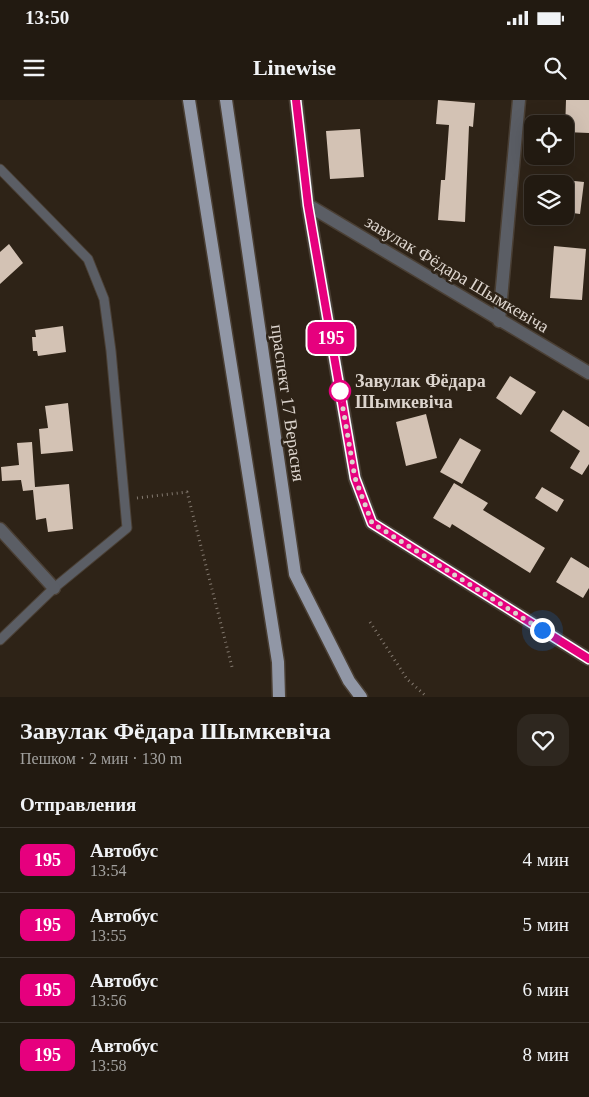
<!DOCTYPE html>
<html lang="ru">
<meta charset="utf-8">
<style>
:root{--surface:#221a11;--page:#2e271f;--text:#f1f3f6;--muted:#a2a19f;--line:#3f3831}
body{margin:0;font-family:"Times New Roman",serif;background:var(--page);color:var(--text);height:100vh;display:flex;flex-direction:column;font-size:19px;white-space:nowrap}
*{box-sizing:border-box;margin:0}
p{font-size:16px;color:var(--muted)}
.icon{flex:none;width:28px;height:28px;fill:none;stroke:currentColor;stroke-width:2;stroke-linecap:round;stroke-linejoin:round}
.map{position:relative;height:597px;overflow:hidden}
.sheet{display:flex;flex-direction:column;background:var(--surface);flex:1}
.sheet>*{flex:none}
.badge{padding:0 10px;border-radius:8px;font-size:18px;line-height:32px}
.tools{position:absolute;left:524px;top:15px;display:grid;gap:10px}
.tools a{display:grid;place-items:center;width:50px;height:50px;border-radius:10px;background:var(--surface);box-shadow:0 5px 20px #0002,0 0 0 1px var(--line);font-size:25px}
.you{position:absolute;width:25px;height:25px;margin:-12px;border:4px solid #fff;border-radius:50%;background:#1a73e8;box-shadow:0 0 0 8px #1a73e833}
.map>.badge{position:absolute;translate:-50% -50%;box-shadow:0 0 0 2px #fff}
h2{padding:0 20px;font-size:19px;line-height:45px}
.round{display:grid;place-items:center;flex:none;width:52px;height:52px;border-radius:15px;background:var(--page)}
.summary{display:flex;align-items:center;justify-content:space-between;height:85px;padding:0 20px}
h1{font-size:24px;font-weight:800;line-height:38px}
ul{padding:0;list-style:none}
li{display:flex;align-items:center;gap:15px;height:65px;padding:0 20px;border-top:1px solid var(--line)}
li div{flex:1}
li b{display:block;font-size:19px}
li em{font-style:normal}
li .badge{min-width:55px;font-weight:700;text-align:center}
.status{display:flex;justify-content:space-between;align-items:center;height:35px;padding:0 25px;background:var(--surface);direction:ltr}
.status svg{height:14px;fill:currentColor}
header{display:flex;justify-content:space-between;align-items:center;height:65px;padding:0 20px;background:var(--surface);font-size:22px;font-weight:800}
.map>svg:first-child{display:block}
.building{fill:#d3c2b4}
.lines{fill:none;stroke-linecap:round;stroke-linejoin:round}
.service-casing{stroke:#4a3f34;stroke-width:11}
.minor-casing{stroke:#4a3f34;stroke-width:15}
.primary-casing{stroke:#4a3f34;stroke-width:15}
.path{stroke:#82786e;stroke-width:3;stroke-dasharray:1 4;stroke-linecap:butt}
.service{stroke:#5b5e65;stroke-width:9}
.minor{stroke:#5b5e65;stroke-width:12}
.primary{stroke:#9197a6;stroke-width:12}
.line-casing{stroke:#fff;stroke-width:11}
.line{stroke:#e6007e;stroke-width:8}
.walk{stroke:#dcd4cd;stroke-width:5;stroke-dasharray:0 9}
.stop-dot{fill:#fff;stroke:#e6007e;stroke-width:2.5}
.labels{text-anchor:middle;stroke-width:5;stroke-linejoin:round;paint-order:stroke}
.street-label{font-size:18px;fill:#dcd4cd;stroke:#2e2317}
.stop-label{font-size:18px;font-weight:bold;fill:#dcd4cd;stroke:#2e2317;text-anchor:start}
</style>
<div class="status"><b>13:50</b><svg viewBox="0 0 49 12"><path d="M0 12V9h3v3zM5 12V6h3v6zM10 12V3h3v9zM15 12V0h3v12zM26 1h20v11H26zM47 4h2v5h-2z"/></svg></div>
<header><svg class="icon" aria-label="menu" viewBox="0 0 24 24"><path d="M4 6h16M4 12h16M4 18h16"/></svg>Linewise<svg class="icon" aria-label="search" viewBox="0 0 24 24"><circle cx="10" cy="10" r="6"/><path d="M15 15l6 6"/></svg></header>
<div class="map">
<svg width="589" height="597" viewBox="0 0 589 597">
<rect width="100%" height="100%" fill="#2e2317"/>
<path class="building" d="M 438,0 L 475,3 L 473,27 L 469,26 L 465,122 L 438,120 L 441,80 L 445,80 L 449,25 L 436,24 Z
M 566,0 L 589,0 L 589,33 L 565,32 Z
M 360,29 L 364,77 L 330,79 L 326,31 Z
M 565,80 L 584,82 L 580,114 L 565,112 Z
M 9,144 L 23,163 L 0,184 L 0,152 Z
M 554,146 L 586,149 L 582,200 L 550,198 Z
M 63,226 L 66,252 L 38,256 L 37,251 L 33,251 L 32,237 L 36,237 L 35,230 Z
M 510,276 L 536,292 L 521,315 L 496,298 Z
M 68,303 L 73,351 L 41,354 L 39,329 L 48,328 L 45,306 Z
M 563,310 L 589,327 L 589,364 L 582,375 L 570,368 L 580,351 L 550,331 Z
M 426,314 L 437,358 L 406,366 L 396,322 Z
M 460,338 L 481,350 L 462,384 L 440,372 Z
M 32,342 L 35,387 L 69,384 L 73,429 L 48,432 L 46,418 L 36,420 L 33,390 L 23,391 L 21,380 L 2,381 L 1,367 L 19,365 L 17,343 Z
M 454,383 L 488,403 L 483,410 L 545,448 L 530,473 L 452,424 L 450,428 L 433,418 Z
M 542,387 L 564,400 L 557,412 L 535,398 Z
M 571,457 L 589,468 L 589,488 L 583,498 L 556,482 Z"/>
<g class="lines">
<g class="service-casing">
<path id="service" d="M 0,69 L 88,159 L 104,199 L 111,251 L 127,428 L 54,488 L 0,540"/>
</g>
<g class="minor-casing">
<path id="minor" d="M 296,0 L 308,105 L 355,378 L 372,423 L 589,559
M 308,105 L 589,273
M 499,221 L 519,0
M 0,429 L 54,488"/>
</g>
<g class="primary-casing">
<path id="primary" d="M 189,0 L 278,562 L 279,597
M 226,0 L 295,474 L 349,581 L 361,597"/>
</g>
<path class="path" d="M 137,398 L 187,392 L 232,567
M 370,522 L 407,579 L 427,597"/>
<use href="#service" class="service"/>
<use href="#minor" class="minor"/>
<use href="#primary" class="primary"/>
</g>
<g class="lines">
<g class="line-casing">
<path id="line" d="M 296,0 L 308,105 L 355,378 L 372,423 L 589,559"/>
</g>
<use href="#line" class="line"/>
<path class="walk" d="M 340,291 L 355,378 L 372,423 L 542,530"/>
</g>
<circle class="stop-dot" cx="340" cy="291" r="10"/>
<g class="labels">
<g class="street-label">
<text transform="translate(457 174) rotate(31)" y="6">завулак Фёдара Шымкевіча</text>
<text transform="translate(288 303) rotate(82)" y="6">праспект 17 Верасня</text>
</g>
<g class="stop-label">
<text x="355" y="287">Завулак Фёдара<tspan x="355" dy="21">Шымкевіча</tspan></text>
</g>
</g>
</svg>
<div class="tools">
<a><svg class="icon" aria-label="locate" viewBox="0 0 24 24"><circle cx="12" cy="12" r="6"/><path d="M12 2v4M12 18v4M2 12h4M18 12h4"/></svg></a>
<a><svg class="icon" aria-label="layers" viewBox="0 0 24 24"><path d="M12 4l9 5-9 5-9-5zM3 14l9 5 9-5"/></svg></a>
</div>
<div class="you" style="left:542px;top:530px"></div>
<b class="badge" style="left:331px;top:238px;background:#e6007e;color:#fff">195</b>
</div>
<section class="sheet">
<div class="summary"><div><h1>Завулак Фёдара Шымкевіча</h1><p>Пешком · 2 мин · 130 m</p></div><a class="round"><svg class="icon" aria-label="heart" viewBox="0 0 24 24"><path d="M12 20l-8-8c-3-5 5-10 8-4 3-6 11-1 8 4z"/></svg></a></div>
<h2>Отправления</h2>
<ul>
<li><span class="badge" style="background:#e6007e;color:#fff">195</span><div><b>Автобус</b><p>13:54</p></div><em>4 мин</em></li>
<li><span class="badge" style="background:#e6007e;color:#fff">195</span><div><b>Автобус</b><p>13:55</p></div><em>5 мин</em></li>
<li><span class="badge" style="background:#e6007e;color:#fff">195</span><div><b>Автобус</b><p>13:56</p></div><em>6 мин</em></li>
<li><span class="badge" style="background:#e6007e;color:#fff">195</span><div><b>Автобус</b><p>13:58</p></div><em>8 мин</em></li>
</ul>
</section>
